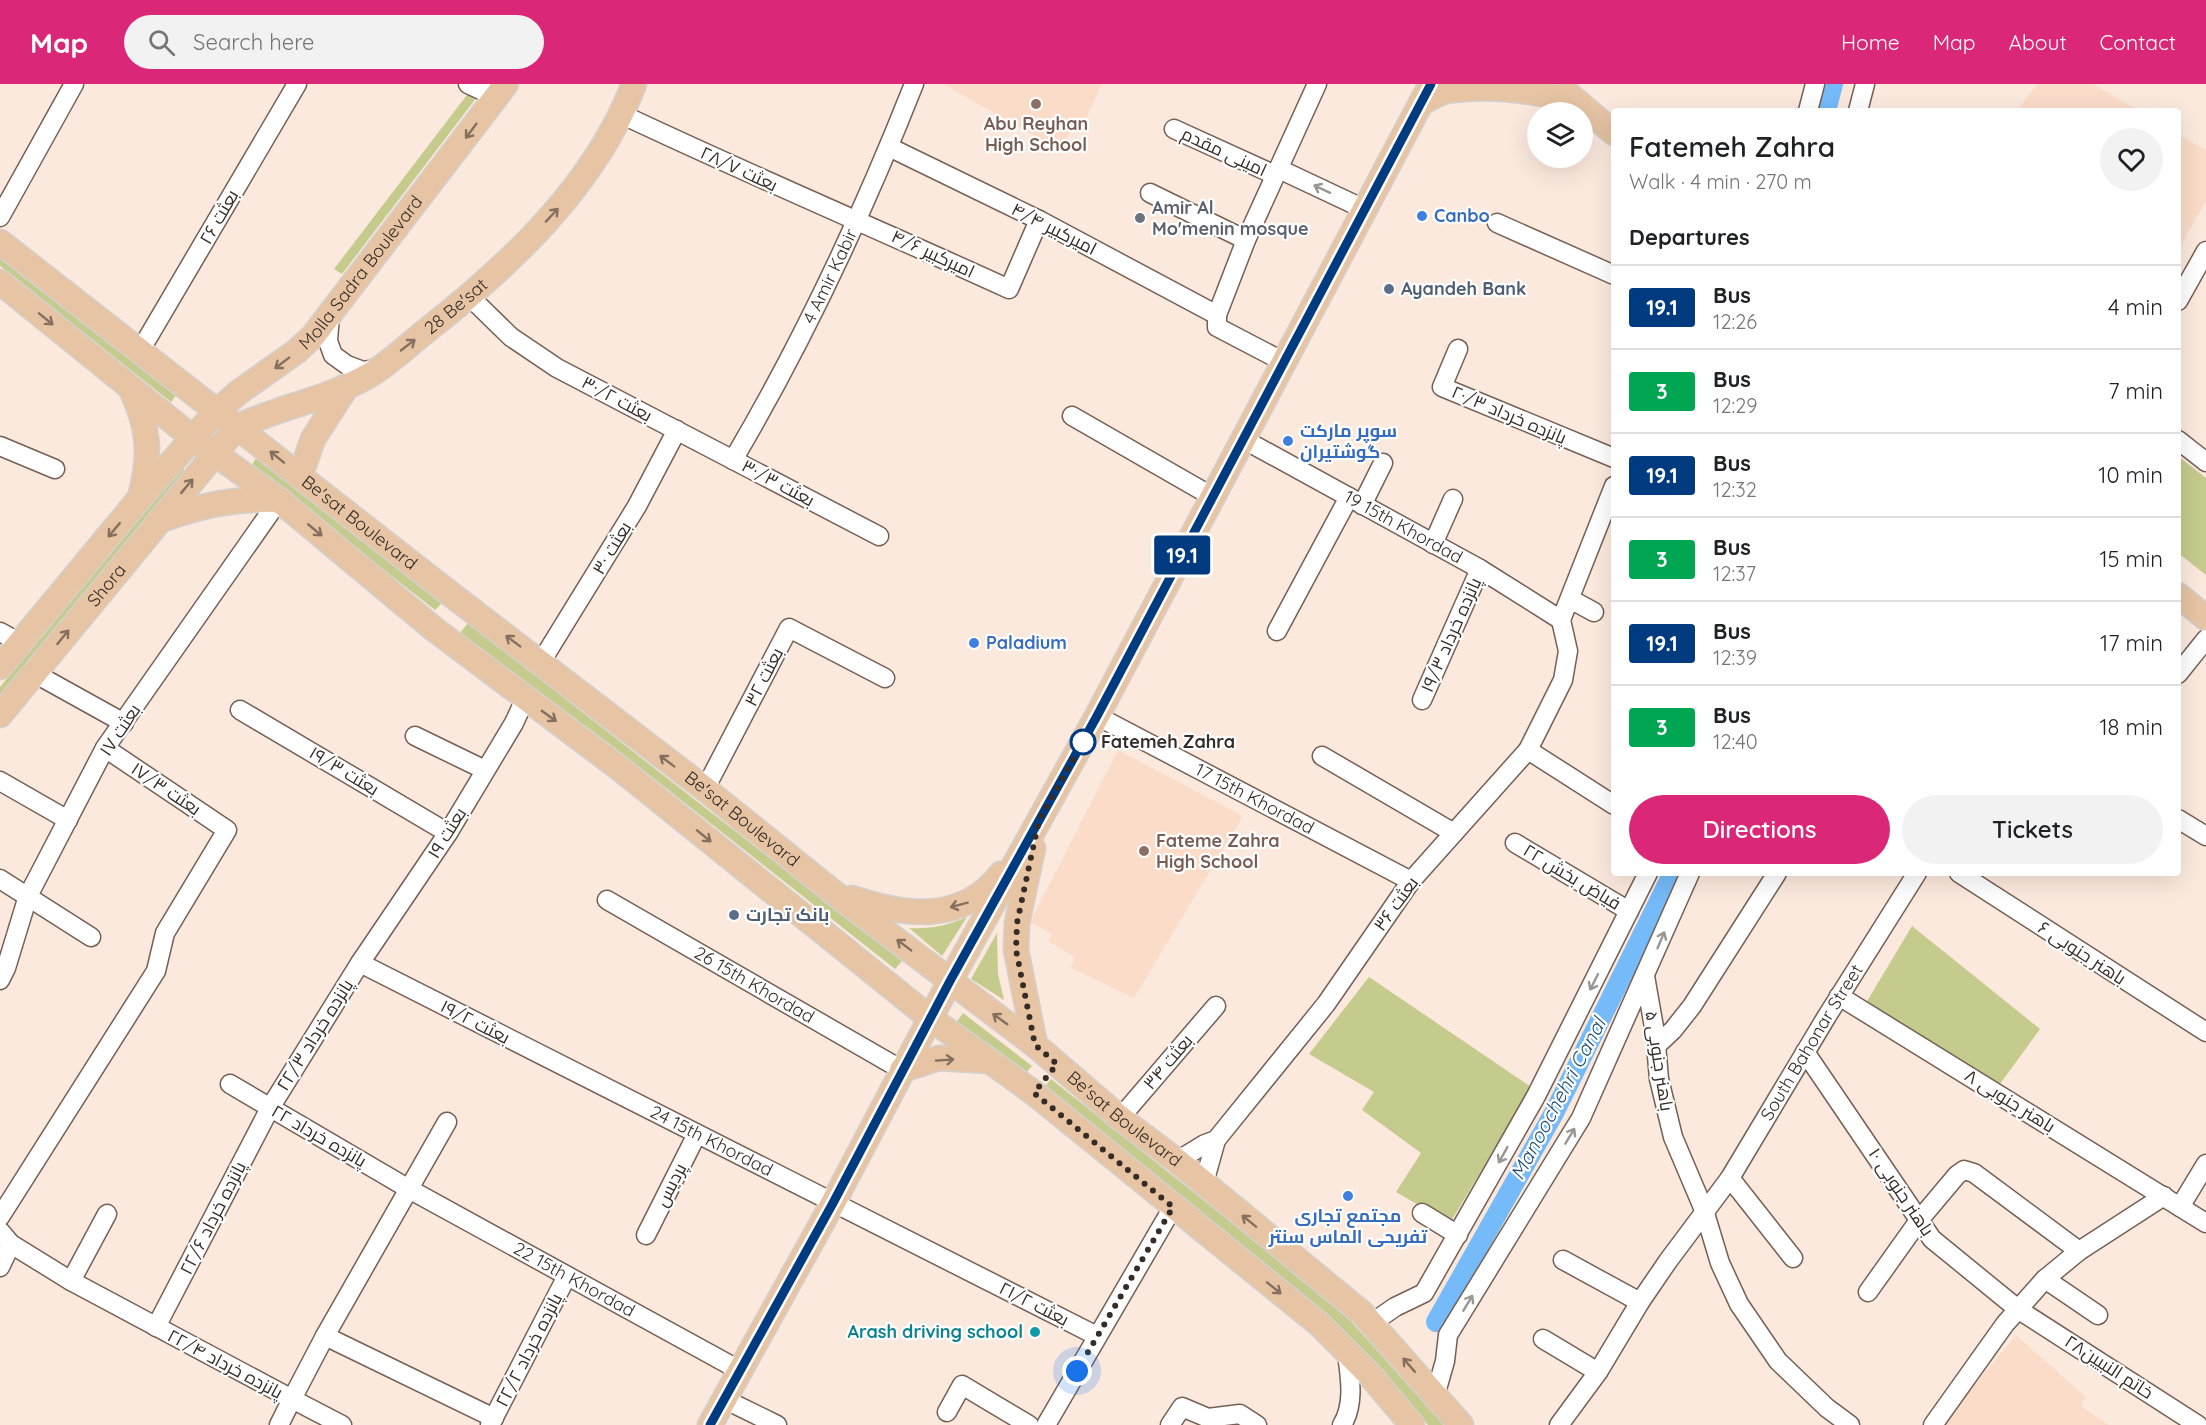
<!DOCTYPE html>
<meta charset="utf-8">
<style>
:root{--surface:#fff;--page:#f2f2f2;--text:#202124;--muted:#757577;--line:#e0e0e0;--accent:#db2777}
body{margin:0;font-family:Quicksand,Cairo,sans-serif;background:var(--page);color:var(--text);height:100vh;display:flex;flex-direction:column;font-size:22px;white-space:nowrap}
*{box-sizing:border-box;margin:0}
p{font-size:20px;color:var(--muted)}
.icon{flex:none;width:33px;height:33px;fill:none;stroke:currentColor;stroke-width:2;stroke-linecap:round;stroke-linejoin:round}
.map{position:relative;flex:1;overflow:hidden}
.details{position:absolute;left:1611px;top:24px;width:570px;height:768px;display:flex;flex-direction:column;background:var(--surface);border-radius:6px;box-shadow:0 6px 24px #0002}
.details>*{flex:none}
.badge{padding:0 12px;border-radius:4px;font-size:21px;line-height:39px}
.fabs{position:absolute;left:1527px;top:18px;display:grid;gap:12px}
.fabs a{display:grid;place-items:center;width:66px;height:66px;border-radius:50%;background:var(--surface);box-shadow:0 6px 24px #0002;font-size:30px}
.you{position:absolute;width:30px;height:30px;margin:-15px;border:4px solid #fff;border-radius:50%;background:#1a73e8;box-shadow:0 0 0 9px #1a73e833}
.map>.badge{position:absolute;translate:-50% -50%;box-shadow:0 0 0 3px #fff}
h2{padding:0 18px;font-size:22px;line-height:54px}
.round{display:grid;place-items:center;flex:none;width:63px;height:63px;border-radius:32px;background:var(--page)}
.headline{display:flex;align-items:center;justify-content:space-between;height:102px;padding:0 18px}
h1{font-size:28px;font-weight:600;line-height:45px}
.primary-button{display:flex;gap:12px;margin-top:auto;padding:12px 18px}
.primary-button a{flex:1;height:69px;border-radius:36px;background:var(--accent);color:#fff;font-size:24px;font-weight:600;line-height:69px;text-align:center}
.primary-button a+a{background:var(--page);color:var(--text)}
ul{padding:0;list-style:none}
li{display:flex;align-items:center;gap:18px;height:84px;padding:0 18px;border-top:2px solid var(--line)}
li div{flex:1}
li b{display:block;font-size:22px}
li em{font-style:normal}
li .badge{min-width:66px;font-weight:700;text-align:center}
header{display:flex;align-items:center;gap:36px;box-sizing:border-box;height:84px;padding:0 30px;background:var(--accent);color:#fff}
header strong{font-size:28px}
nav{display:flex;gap:33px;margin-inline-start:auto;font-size:21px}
.search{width:420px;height:54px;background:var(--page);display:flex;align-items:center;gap:15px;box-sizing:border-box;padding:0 21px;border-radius:33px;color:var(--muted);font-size:22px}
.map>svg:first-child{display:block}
.built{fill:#fbdcc9}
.green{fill:#c5cb8c}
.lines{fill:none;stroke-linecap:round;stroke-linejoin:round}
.canal{stroke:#75baf9;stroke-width:20}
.minor-casing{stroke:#746054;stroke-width:21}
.major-casing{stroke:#d3d1cf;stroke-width:27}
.minor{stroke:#fff;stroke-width:18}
.major{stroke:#e6c4a4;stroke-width:24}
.oneway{stroke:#85705f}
.oneway2{stroke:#9a9693}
.line-casing{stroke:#fff;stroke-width:14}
.line{stroke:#003b80;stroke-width:9}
.walk{stroke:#352c27;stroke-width:6;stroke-dasharray:0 10.8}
.education-dot{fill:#8d6e63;stroke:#fff;stroke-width:2}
.shop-dot{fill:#3f7fe0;stroke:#fff;stroke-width:2}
.worship-dot{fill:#6b7280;stroke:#fff;stroke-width:2}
.service-dot{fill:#5c6f8a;stroke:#fff;stroke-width:2}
.stop-dot{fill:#fff;stroke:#003b80;stroke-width:3}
.culture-dot{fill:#0f9aa8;stroke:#fff;stroke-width:2}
.labels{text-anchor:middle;stroke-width:4.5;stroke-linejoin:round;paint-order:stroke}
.education-label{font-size:18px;font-weight:bold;fill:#785e54;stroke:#fff}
.street-label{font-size:18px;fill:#352c27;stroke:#fff}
.worship-label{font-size:18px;font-weight:bold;fill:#5b616d;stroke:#fff;text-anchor:start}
.shop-label{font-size:18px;font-weight:bold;fill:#366cbe;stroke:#fff;text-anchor:start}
.service-label{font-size:18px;font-weight:bold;fill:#4e5e75;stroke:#fff;text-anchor:start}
.stop-label{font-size:18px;font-weight:bold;fill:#352c27;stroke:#fff;text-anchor:start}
.culture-label{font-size:18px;font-weight:bold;fill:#0d838f;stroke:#fff;text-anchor:end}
.water-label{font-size:20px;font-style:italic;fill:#1a4b74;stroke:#fff}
</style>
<header>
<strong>Map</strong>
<div class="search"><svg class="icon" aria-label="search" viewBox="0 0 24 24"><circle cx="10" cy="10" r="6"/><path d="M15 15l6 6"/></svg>Search here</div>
<nav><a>Home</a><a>Map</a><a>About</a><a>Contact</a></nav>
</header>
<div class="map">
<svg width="2206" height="1341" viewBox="0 0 2206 1341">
<rect width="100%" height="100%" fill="#fce9de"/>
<path class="built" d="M 943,0 L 1102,0 L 1080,47 L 1072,43 L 1062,67 Z
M 2037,0 L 2093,0 L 2139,27 L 2017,27 Z
M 2178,50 L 2206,66 L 2206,117 L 2178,167 Z
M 1118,666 L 1243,732 L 1134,914 L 1071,884 L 1075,873 L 1048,857 L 1052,850 L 1030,838 Z
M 2016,1251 L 2086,1313 L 2081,1322 L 2109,1341 L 1942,1341 Z"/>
<path class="green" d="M 470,7 L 477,13 L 342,190 L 334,185 Z
M 0,171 L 177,310 L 171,318 L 0,182 Z
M 2178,372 L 2206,394 L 2206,491 L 2178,469 Z
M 257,373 L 442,519 L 435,526 L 251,382 Z
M 180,382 L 188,389 L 0,619 L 0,603 Z
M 468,539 L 902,877 L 895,885 L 619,667 L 460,549 Z
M 967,833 L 942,872 L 909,844 C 931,845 947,842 967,833 Z
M 1912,842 L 2040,945 L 1997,1004 L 1866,919 Z
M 997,849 L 998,890 L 1004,916 L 971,895 Z
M 1369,893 L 1531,1003 L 1450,1139 L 1396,1108 L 1421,1069 L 1362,1026 L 1374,1008 L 1309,970 Z
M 963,929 L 1032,982 L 1025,990 L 956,939 Z
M 1051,995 L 1338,1223 L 1444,1341 L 1428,1341 L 1329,1232 L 1044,1004 Z"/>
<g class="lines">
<path class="canal" d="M 1826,27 L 1833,0
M 1436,1238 L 1554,1029 L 1673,789"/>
<g class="minor-casing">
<g id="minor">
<path d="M 468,0 L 496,13"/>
<path d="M 1808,27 L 1815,0"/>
<path d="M 1858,27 L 1865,0"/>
<path d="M 623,31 C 750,91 880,146 1009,205 L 1039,136"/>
<path d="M 1174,45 L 1275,91"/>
<path d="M 889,63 L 1039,136 L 1217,231"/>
<path d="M 1279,85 L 1364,125"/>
<path d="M 1150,109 L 1246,156"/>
<path d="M 0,133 L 74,0"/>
<path d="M 1497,139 L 1614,191"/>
<path d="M 470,213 L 511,253 L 557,284 L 879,452"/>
<path d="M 2178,217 L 2206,167"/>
<path d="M 330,230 L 328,257 L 333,271 L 347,281 L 363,287 L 378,285"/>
<path d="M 1458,265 L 1442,303 L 1614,374"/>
<path d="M 140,267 L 297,0"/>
<path d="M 1284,278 L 1217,243 L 1217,231 L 1246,156 L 1317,0"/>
<path d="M 1072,332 L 1213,413"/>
<path id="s1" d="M 1243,355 L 1480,485 L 1561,536"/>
<path d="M 2178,356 L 2206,378"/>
<path d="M 0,362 L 55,385"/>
<path id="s2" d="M 733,376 C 804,256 863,129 914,0"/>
<path d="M 1362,421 L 1383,379"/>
<path d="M 1433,460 L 1453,415"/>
<path d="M 1570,515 L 1594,528"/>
<path d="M 1561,536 L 1614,402"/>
<path d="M 1277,547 L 1349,413"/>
<path d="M 0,548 L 20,559"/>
<path d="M 541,578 L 637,422 L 677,346"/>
<path d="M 34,589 L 124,639"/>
<path d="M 2178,590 L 2206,555"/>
<path d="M 1422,616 L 1480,485"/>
<path d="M 240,626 L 448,749"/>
<path id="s3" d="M 1097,632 L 1411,797"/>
<path d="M 415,652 L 485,686"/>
<path d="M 1528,666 L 1614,721"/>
<path d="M 1322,672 L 1454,749"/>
<path d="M 0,697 L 68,736"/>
<path d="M 705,705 L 789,544 L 885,594"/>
<path d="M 2178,735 L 2206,752"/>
<path d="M 1515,759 L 1629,827"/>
<path d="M 1959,789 L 2206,948"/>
<path d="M 0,795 L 91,853"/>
<path id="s4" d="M 607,816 L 902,986"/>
<path id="s5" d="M 360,879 L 1097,1252"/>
<path d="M 1645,892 L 1655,949 L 1659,995 L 1673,1053 L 1704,1126 L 1720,1179 L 1739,1220 L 1778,1277 L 1827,1324 L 1850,1341"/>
<path d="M 0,896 L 6,884 L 28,812 L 105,664 L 279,416"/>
<path d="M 1839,912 L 2206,1139"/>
<path d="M 1656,962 L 1673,946 L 1692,922 L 1777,789"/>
<path d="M 1805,968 L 1932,1155 L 2019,1226 L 2198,1341"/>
<path id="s6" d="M 230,1000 L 409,1105 L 739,1286"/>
<path d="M 1120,1034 L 1216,922"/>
<path d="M 1177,1077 L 1205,1060 L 1216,1056 L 1326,920 L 1411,797 L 1528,666 L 1563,596 L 1568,567 L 1561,536"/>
<path d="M 1730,1094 L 1793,1174"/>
<path d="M 1204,1099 L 1216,1056"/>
<path d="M 2180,1123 L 2206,1080"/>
<path d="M 1422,1129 L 1458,1151"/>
<path d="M 0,1133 L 156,887 L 165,849 L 227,746 L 105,664"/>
<path d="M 0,1147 L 11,1160 L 71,1197 L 292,1315 L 325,1252 L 447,1038"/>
<path d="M 646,1151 L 697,1050"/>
<path d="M 1563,1176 L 1640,1218"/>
<path d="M 0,1183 L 11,1160"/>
<path d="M 2045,1195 L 2098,1231"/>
<path d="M 71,1197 L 107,1130"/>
<path d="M 1868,1208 L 1920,1135 L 1957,1091 L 1964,1086 L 1974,1089 L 2079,1167"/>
<path d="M 1372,1239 L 1395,1223 L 1424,1209 L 1536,1012 L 1648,789"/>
<path d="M 156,1243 L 270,1024 L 360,879 L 448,749 L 514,639 L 525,615"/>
<path d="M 325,1252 L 494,1334"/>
<path d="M 1543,1255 L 1598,1288"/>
<path d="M 1435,1312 L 1445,1277 L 1448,1251 L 1581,1034 L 1690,789"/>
<path d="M 724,1315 L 777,1341"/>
<path d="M 947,1328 L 962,1301 L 1029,1341"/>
<path d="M 279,1341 L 292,1315 L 342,1341"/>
<path d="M 490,1341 L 567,1192"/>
<path d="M 1046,1341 L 1173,1123"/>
<path d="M 1170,1341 L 1182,1323 L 1208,1334 L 1240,1330 L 1257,1341"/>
<path d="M 1342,1341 C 1355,1320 1350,1293 1347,1270"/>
<path id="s7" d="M 1559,1341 L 1598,1288 L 1640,1218 L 1668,1177 L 1730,1094 L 1827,932 L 1917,789"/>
<path d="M 1933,1341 L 2005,1240 L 2045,1195 L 2079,1167 L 2164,1112"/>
</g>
</g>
<g class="major-casing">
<g id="major">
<path d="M 1568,10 L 1614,49"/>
<path d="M 1421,19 C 1429,15 1437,10 1446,7 C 1490,0 1537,7 1579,19"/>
<path id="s8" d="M 0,158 L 457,515 L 705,705 L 833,808 L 1035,961 L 1120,1034 L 1177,1077 L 1362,1229 L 1461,1341"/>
<path d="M 0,198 L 193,354 L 279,416 L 434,545 L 619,684 L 930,934 L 1034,1009 L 1319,1240 L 1369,1290 L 1412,1341"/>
<path d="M 131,305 C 149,343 151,370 141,410"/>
<path d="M 300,392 L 313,355 L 347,302"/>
<path d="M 160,436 C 204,421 232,414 279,416"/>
<path d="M 2178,511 L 2206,534"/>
<path id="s9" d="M 0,583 L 140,414 L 216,328 L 239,308 L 297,267 L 313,252 L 506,0"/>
<path id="s10" d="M 0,631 L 237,343 C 279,323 328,315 368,292 C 389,280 407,262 426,247 C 510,181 595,102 634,0"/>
<path d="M 1033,764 L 1017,839 L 1016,866 L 1035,961"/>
<path d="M 852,814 C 905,832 962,840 1001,790"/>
<path d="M 902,986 L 939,974 L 989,977"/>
<path d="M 710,1341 L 833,1119 L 950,897 L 1097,632 L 1431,0"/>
</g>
</g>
<use href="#minor" class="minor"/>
<use href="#major" class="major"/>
</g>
<defs><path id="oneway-shaft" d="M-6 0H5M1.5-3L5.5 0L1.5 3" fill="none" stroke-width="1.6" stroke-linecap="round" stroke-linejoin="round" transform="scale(1.5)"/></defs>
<g class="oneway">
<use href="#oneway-shaft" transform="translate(471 47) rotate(127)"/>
<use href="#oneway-shaft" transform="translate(552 131) rotate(-47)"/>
<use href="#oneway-shaft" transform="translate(46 235) rotate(39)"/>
<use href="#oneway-shaft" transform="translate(408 261) rotate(-38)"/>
<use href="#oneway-shaft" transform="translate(282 279) rotate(143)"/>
<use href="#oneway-shaft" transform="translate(277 373) rotate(-141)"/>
<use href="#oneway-shaft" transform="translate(187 402) rotate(-50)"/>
<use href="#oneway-shaft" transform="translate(114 446) rotate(130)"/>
<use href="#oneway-shaft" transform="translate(315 446) rotate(40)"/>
<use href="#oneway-shaft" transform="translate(63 553) rotate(-51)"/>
<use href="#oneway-shaft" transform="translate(513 557) rotate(-143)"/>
<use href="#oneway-shaft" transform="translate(549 632) rotate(36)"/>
<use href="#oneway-shaft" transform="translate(667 677) rotate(-143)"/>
<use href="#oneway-shaft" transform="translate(704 752) rotate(39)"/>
<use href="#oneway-shaft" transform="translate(959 821) rotate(165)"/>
<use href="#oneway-shaft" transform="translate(904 861) rotate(-143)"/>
<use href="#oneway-shaft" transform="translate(1000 935) rotate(-144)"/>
<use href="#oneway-shaft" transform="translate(945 976) rotate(-4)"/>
<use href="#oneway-shaft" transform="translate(1249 1137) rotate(-141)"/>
<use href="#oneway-shaft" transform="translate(1274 1204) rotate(39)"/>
<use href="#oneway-shaft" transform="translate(1409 1281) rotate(-131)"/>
</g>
<g class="oneway2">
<use href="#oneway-shaft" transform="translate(1322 105) rotate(-155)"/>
<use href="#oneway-shaft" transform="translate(1661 856) rotate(-67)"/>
<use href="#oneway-shaft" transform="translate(1594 898) rotate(117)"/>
<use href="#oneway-shaft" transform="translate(1570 1052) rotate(-59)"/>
<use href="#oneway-shaft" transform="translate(1503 1071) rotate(119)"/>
<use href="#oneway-shaft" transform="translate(1468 1219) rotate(-59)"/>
</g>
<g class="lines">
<g class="line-casing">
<path id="line" d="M 710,1341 L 833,1119 L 950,897 L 1097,632 L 1431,0"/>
</g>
<use href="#line" class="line"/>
<path class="walk" d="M 1077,1287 L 1173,1123 L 1034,1009 L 1057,980 L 1035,961 L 1016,866 L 1017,839 L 1039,736 L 1086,653 L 1083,658"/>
</g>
<g class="education-dot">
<circle cx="1036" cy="20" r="6"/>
<circle cx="1144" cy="767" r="6"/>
</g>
<g class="shop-dot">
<circle cx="1422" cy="132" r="6"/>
<circle cx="1288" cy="357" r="6"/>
<circle cx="974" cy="559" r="6"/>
<circle cx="1348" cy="1112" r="6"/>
</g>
<circle class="worship-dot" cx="1140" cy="134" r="6"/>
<g class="service-dot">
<circle cx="1389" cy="205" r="6"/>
<circle cx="734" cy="831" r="6"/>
</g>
<circle class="stop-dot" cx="1083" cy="658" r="12"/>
<circle class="culture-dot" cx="1035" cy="1248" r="6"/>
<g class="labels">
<g class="education-label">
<text x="1036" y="46">Abu Reyhan<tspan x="1036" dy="21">High School</tspan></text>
<text x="1156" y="763" text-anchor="start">Fateme Zahra<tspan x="1156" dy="21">High School</tspan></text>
</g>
<g class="street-label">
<text transform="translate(1224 68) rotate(25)" y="6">امینی مقدم</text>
<text transform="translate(739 85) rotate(25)" y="6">بعثت ۲۸/۷</text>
<text transform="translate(219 133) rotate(-60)" y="6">بعثت ۲۶</text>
<text transform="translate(1054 145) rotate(27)" y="6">امیرکبیر ۴/۴</text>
<text transform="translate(933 170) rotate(25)" y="6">امیرکبیر ۴/۶</text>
<text dy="6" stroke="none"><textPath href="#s9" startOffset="537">Molla Sadra Boulevard</textPath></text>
<text dy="6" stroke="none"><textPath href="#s2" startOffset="208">4 Amir Kabir</textPath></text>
<text dy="6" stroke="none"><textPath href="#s10" startOffset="626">28 Be'sat</textPath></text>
<text transform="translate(617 315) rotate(28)" y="6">بعثت ۳۰/۲</text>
<text transform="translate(1509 331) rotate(23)" y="6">پانزده خرداد ۲۰/۳</text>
<text transform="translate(778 399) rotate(28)" y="6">بعثت ۳۰/۳</text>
<text dy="6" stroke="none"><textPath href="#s8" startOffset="456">Be'sat Boulevard</textPath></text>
<text dy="6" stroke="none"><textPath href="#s1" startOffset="183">19 15th Khordad</textPath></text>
<text transform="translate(612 464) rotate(-59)" y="6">بعثت ۳۰</text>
<text dy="6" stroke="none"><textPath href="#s10" startOffset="168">Shora</textPath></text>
<text transform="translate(1451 551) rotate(-66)" y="6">پانزده خرداد ۱۹/۳</text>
<text transform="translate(764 593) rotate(-63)" y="6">بعثت ۳۲</text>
<text transform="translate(120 646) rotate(-56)" y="6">بعثت ۱۷</text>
<text transform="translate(344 687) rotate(31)" y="6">بعثت ۱۹/۳</text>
<text transform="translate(166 705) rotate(34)" y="6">بعثت ۱۷/۳</text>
<text dy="6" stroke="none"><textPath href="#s3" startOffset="178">17 15th Khordad</textPath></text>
<text dy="6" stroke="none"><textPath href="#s8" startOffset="940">Be'sat Boulevard</textPath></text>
<text transform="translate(447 749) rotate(-58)" y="6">بعثت ۱۹</text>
<text transform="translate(1572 793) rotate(31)" y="6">فیاض بخش ۲۲</text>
<text transform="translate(1396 820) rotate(-54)" y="6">بعثت ۳۶</text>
<text transform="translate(2082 869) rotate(33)" y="6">باهنر جنوبی ۶</text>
<text dy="6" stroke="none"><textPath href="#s4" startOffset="170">26 15th Khordad</textPath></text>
<text transform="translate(475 938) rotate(27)" y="6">بعثت ۱۹/۲</text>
<text transform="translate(315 951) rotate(-58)" y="6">پانزده خرداد ۲۲/۳</text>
<text dy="6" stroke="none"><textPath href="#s7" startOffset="459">South Bahonar Street</textPath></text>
<text transform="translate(1659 977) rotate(81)" y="6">باهنر جنوبی ۵</text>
<text transform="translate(1168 978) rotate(-50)" y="6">بعثت ۳۴</text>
<text transform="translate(2010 1017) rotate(32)" y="6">باهنر جنوبی ۸</text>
<text dy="6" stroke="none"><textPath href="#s8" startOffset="1426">Be'sat Boulevard</textPath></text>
<text transform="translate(319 1052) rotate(30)" y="6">پانزده خرداد ۲۲</text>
<text dy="6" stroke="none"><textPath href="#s5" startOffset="394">24 15th Khordad</textPath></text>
<text transform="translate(671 1101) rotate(-63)" y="6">پردیس</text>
<text transform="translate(1901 1108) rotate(56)" y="6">باهنر جنوبی ۱۰</text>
<text transform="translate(213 1134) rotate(-63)" y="6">پانزده خرداد ۲۲/۶</text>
<text dy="6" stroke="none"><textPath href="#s6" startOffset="396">22 15th Khordad</textPath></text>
<text transform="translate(1034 1220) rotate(27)" y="6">بعثت ۲۱/۲</text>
<text transform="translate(529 1266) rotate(-63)" y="6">پانزده خرداد ۲۲/۲</text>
<text transform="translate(225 1280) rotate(28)" y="6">پانزده خرداد ۲۲/۴</text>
<text transform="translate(2109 1283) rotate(33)" y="6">خاتم النبیین۲۸</text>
</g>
<g class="worship-label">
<text x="1152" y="130">Amir Al<tspan x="1152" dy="21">Mo'menin mosque</tspan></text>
</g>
<g class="shop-label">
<text x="1434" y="138">Canbo</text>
<text x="1300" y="353">سوپر مارکت<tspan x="1300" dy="21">گوشتیران</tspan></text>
<text x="986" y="565">Paladium</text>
<text x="1348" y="1138" text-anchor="middle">مجتمع تجاری<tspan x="1348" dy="21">تفریحی الماس سنتر</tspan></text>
</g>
<g class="service-label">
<text x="1401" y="211">Ayandeh Bank</text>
<text x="746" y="837">بانک تجارت</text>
</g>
<g class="stop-label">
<text x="1101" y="664">Fatemeh Zahra</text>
</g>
<g class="culture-label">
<text x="1023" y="1254">Arash driving school</text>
</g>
<g class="water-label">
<text transform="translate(1558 1015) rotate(-62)" y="7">Manoochehri Canal</text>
</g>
</g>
</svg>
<div class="fabs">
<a><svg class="icon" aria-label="layers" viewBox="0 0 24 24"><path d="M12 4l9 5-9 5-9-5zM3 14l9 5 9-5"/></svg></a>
</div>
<div class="you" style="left:1077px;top:1287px"></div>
<b class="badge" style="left:1182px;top:471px;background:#003b80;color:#fff">19.1</b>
<section class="details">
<div class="headline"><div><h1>Fatemeh Zahra</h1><p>Walk · 4 min · 270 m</p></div><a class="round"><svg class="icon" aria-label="heart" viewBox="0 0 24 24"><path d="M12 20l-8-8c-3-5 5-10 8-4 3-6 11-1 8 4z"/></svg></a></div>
<h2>Departures</h2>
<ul>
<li><span class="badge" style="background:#003b80;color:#fff">19.1</span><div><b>Bus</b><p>12:26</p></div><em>4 min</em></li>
<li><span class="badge" style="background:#00a651;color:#fff">3</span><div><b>Bus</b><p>12:29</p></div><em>7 min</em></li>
<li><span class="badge" style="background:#003b80;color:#fff">19.1</span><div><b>Bus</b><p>12:32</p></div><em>10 min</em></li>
<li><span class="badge" style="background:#00a651;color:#fff">3</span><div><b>Bus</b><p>12:37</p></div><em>15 min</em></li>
<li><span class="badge" style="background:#003b80;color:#fff">19.1</span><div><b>Bus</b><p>12:39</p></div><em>17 min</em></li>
<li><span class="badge" style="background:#00a651;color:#fff">3</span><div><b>Bus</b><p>12:40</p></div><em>18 min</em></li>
</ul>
<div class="primary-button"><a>Directions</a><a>Tickets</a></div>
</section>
</div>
